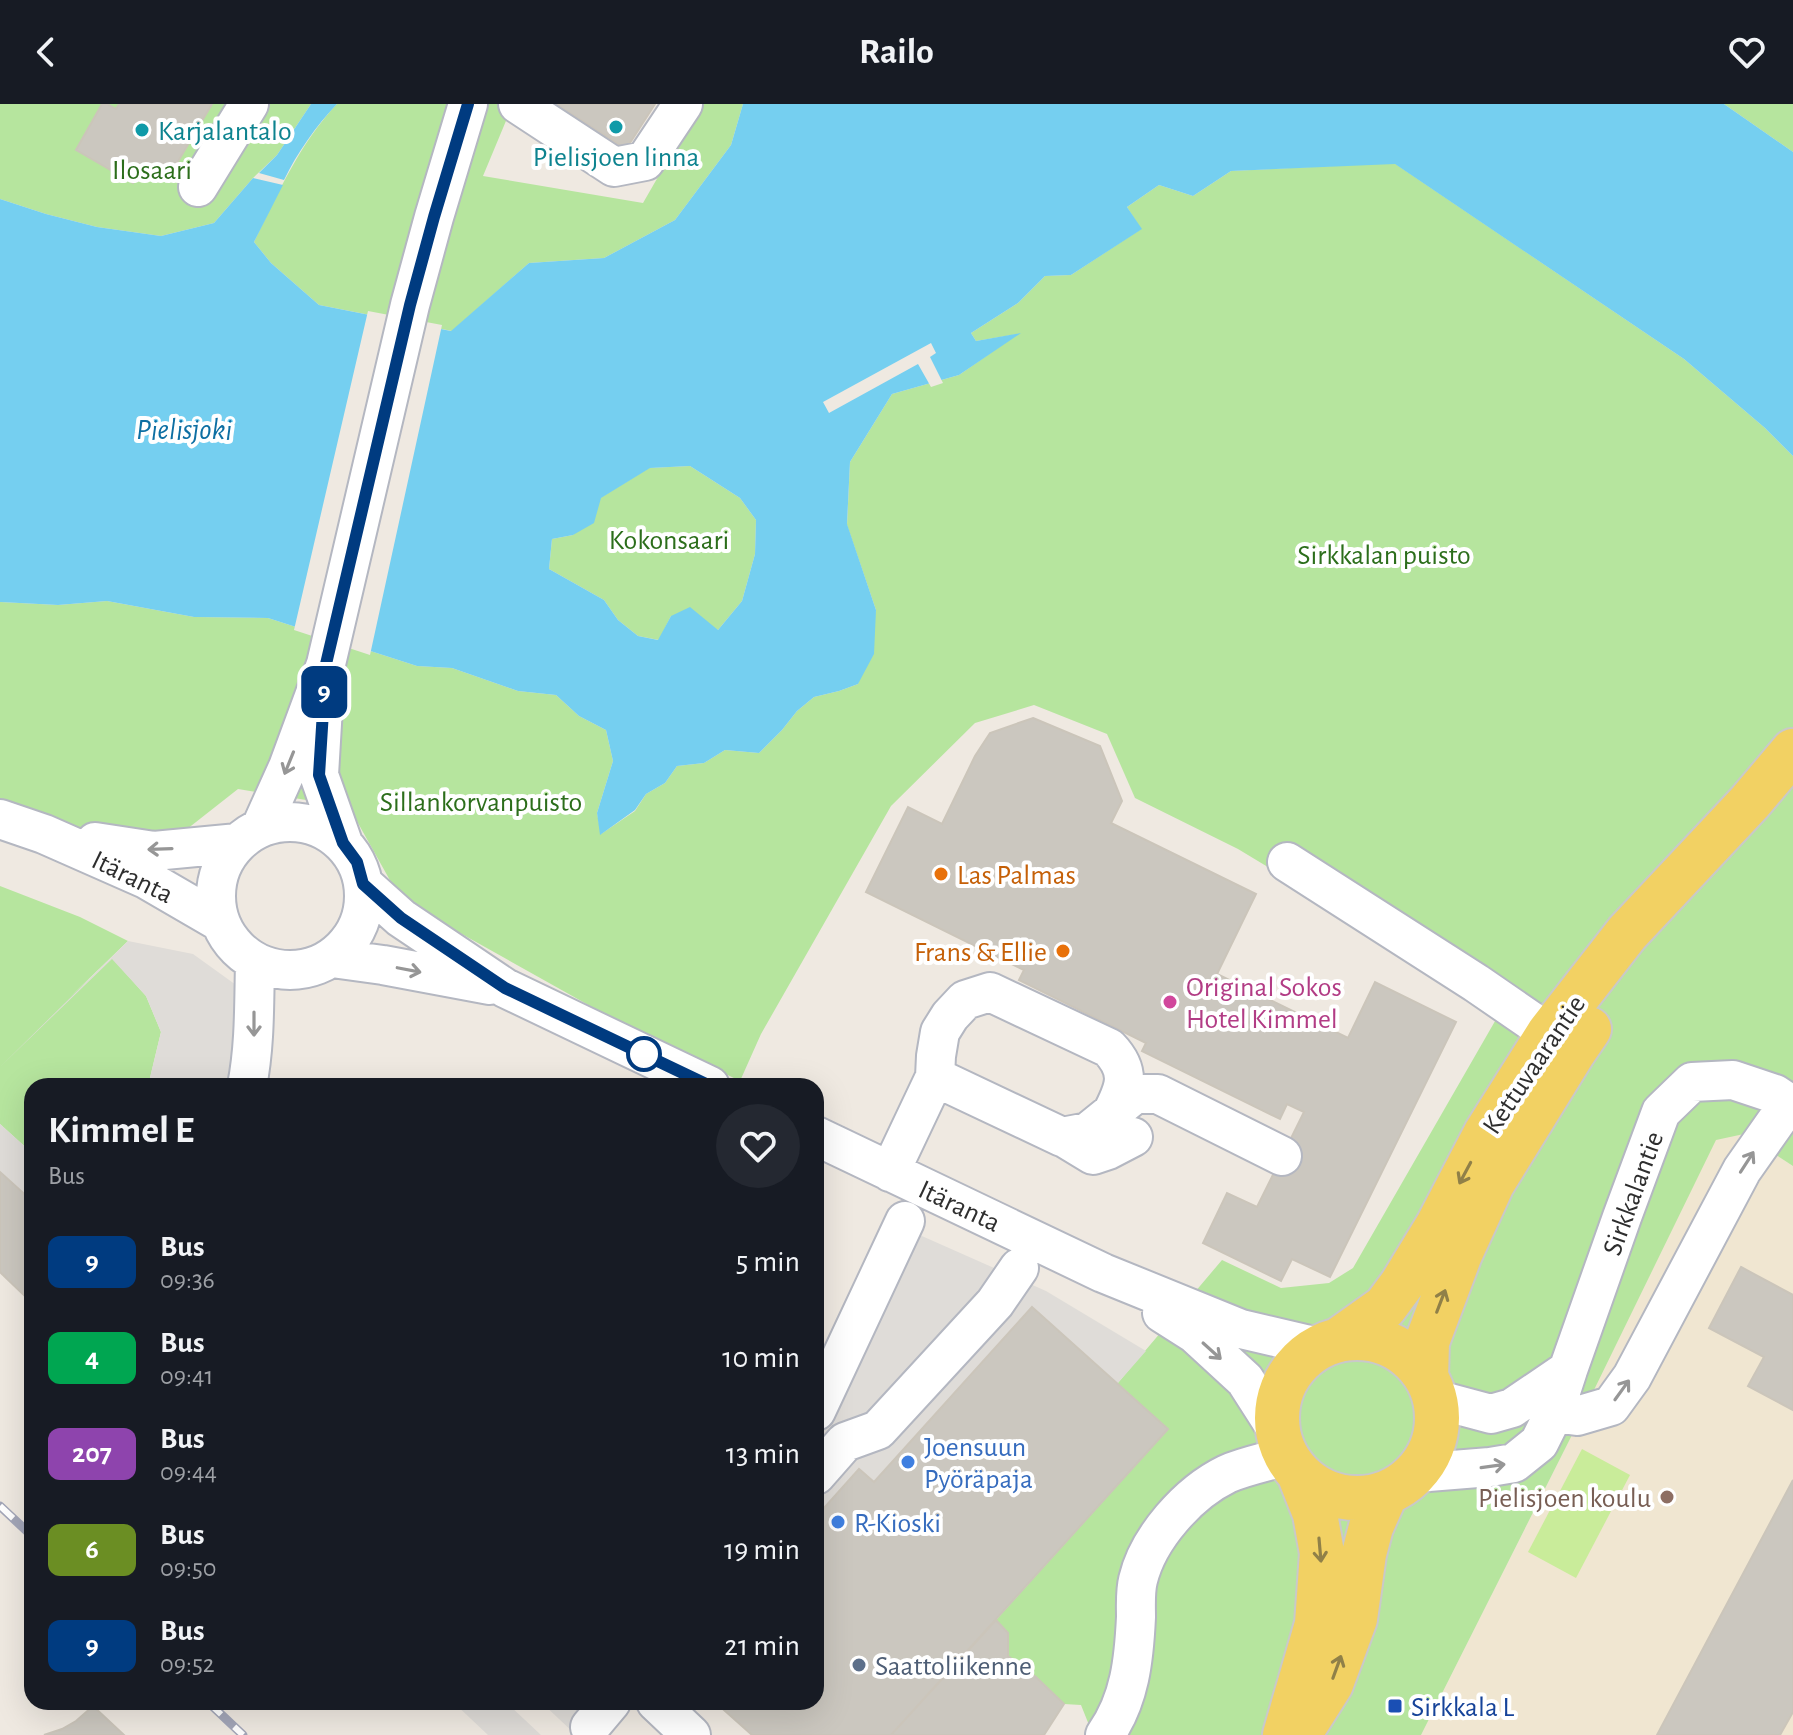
<!DOCTYPE html>
<meta charset="utf-8">
<style>
:root{--surface:#171b24;--page:#242831;--text:#f1f3f6;--muted:#9ea1a6}
body{margin:0;font-family:"Alegreya Sans",sans-serif;background:var(--page);color:var(--text);height:100vh;display:flex;flex-direction:column;font-size:30px;white-space:nowrap}
*{box-sizing:border-box;margin:0}
p{font-size:26px;color:var(--muted)}
.icon{flex:none;width:44px;height:44px;fill:none;stroke:currentColor;stroke-width:2;stroke-linecap:round;stroke-linejoin:round}
.map{position:relative;flex:1;overflow:hidden}
.side{position:absolute;left:24px;top:974px;width:800px;height:632px;display:flex;flex-direction:column;background:var(--surface);border-radius:24px;box-shadow:0 8px 32px #0002}
.side>*{flex:none}
.badge{padding:0 16px;border-radius:12px;font-size:28px;line-height:52px}
.map>.badge{position:absolute;translate:-50% -50%;box-shadow:0 0 0 4px #fff}
.round{display:grid;place-items:center;flex:none;width:84px;height:84px;border-radius:42px;background:var(--page)}
.overview{display:flex;align-items:center;justify-content:space-between;height:136px;padding:0 24px}
h1{font-size:38px;font-weight:700;line-height:60px}
ul{padding:0;list-style:none}
li{display:flex;align-items:center;gap:24px;height:96px;padding:0 24px}
li div{flex:1}
li b{display:block;font-size:30px}
li em{font-style:normal}
li .badge{min-width:88px;font-weight:700;text-align:center}
header{display:flex;justify-content:space-between;align-items:center;height:104px;padding:0 24px;background:var(--surface);font-size:36px;font-weight:700}
.map>svg:first-child{display:block}
.education{fill:#f0e6d1}
.green{fill:#b6e59e}
.pitch{fill:#c9ec9a}
.plaza{fill:#dfdcd8}
.water{fill:#75cff0;fill-rule:evenodd}
.pier{fill:#efe9e1}
.building{fill:#cbc7bf;stroke:#cbc5ba;stroke-width:2}
.lines{fill:none;stroke-linecap:round;stroke-linejoin:round}
.minor-casing{stroke:#b4b7c1;stroke-width:42}
.major-casing{stroke:#c9c9c9;stroke-width:48}
.minor{stroke:#fff;stroke-width:38}
.major{stroke:#f2d163;stroke-width:44}
.rail-casing{stroke:#a3a6b8;stroke-width:9}
.rail{stroke:#fff;stroke-width:6;stroke-dasharray:18;stroke-linecap:butt}
.oneway{stroke:#969696}
.oneway2{stroke:#908048}
.line-casing{stroke:#fff;stroke-width:18}
.line{stroke:#003b80;stroke-width:12}
.culture-dot{fill:#0f9aa8;stroke:#fff;stroke-width:3}
.food-dot{fill:#e8710a;stroke:#fff;stroke-width:3}
.hotel-dot{fill:#d1479c;stroke:#fff;stroke-width:3}
.stop-dot{fill:#fff;stroke:#003b80;stroke-width:4}
.shop-dot{fill:#3f7fe0;stroke:#fff;stroke-width:3}
.education-dot{fill:#8d6e63;stroke:#fff;stroke-width:3}
.service-dot{fill:#5c6f8a;stroke:#fff;stroke-width:3}
.transit-dot{fill:#1a4fb4;stroke:#fff;stroke-width:3}
.labels{text-anchor:middle;stroke-width:8;stroke-linejoin:round;paint-order:stroke}
.culture-label{font-size:28px;fill:#0d838f;stroke:#fff;text-anchor:start}
.park-label{font-size:28px;fill:#2c6e1b;stroke:#fff}
.food-label{font-size:28px;fill:#c56008;stroke:#fff;text-anchor:start}
.street-label{font-size:28px;fill:#2e2e2e;stroke:#fff}
.hotel-label{font-size:28px;fill:#b23c85;stroke:#fff;text-anchor:start}
.shop-label{font-size:28px;fill:#366cbe;stroke:#fff;text-anchor:start}
.education-label{font-size:28px;fill:#785e54;stroke:#fff;text-anchor:end}
.service-label{font-size:28px;fill:#4e5e75;stroke:#fff;text-anchor:start}
.transit-label{font-size:28px;fill:#164399;stroke:#fff;text-anchor:start}
.water-label{font-size:30px;font-style:italic;fill:#0d6fa3;stroke:#fff}
</style>
<header><svg class="icon" aria-label="back" viewBox="0 0 24 24"><path d="M15 5l-7 7 7 7"/></svg>Railo<svg class="icon" aria-label="heart" viewBox="0 0 24 24"><path d="M12 20l-8-8c-3-5 5-10 8-4 3-6 11-1 8 4z"/></svg></header>
<div class="map">
<svg width="1793" height="1631" viewBox="0 0 1793 1631">
<rect width="100%" height="100%" fill="#efe9e1"/>
<path class="education" d="M 1744,1030 L 1793,1062 L 1793,1631 L 1421,1631 L 1573,1329 L 1716,1035 Z"/>
<path class="green" d="M 0,0 L 311,0 L 277,51 L 253,74 L 214,119 L 161,132 L 97,123 L 46,110 L 0,95 Z
M 337,0 L 513,0 L 483,72 L 643,99 L 700,0 L 743,0 L 731,41 L 675,116 L 604,154 L 529,159 L 452,227 L 319,201 L 271,159 L 254,138 C 278,90 299,40 337,0 Z
M 1724,0 L 1793,0 L 1793,48 Z
M 1394,59 L 1684,255 L 1765,324 L 1793,352 L 1793,1062 L 1744,1030 L 1716,1036 L 1573,1329 L 1421,1631 L 1093,1631 L 1081,1601 L 1064,1600 L 1036,1573 L 1008,1552 L 1008,1529 L 996,1516 L 1167,1326 L 1117,1280 L 1222,1156 L 1281,1184 L 1329,1179 L 1353,1164 L 1502,905 L 1238,745 L 1135,694 L 1107,630 L 1034,601 L 975,619 L 891,702 L 761,930 L 740,977 L 617,917 L 401,796 L 349,703 L 238,685 L 168,740 L 43,722 L 0,706 L 0,498 L 58,501 L 107,497 L 194,513 L 268,514 L 417,562 L 452,564 L 518,587 L 556,591 L 579,612 L 606,626 L 613,657 L 597,709 L 601,730 L 635,707 L 646,690 L 665,679 L 677,662 L 704,659 L 725,646 L 759,649 L 782,626 L 797,607 L 814,593 L 839,587 L 858,580 L 876,506 L 847,421 L 850,358 L 892,290 L 959,271 L 1018,230 L 976,237 L 971,229 L 1018,199 L 1045,172 L 1071,171 L 1141,125 L 1127,103 L 1159,81 L 1193,92 L 1231,67 Z
M 690,362 L 740,394 L 756,416 L 755,450 L 742,497 L 718,526 L 671,512 L 659,536 L 638,532 L 618,516 L 604,496 L 549,465 L 552,435 L 573,431 L 600,394 L 649,364 Z
M 0,782 L 80,813 L 128,837 L 70,893 L 112,854 L 146,892 L 161,928 L 148,982 L 32,982 L 32,1049 L 0,1020 Z"/>
<path class="pitch" d="M 1582,1345 L 1630,1371 L 1576,1474 L 1528,1448 Z"/>
<path class="plaza" d="M 128,837 L 193,850 L 243,886 L 241,982 L 148,982 L 161,928 L 146,892 L 112,855 L 0,963 Z
M 0,1020 L 32,1049 L 32,1097 L 0,1068 Z
M 888,1117 L 1046,1187 L 1146,1247 L 1117,1280 L 1032,1203 L 874,1378 L 859,1365 L 816,1413 L 816,1277 Z
M 453,1598 L 506,1598 L 541,1631 L 488,1631 Z
M 541,1598 L 576,1598 L 611,1631 L 576,1631 Z"/>
<path class="water" d="M 311,0 L 337,0 C 316,22 297,49 284,76 L 259,69 L 277,51 Z
M 743,0 L 1724,0 L 1793,48 L 1793,352 L 1765,324 L 1684,255 L 1395,60 L 1231,67 L 1193,92 L 1159,81 L 1127,103 L 1142,125 L 1071,171 L 1045,172 L 1018,199 L 971,229 L 976,237 L 1021,229 L 959,271 L 892,290 L 850,358 L 847,420 L 876,506 L 874,550 L 858,580 L 839,587 L 814,593 L 797,607 L 782,626 L 759,649 L 725,646 L 704,659 L 677,662 L 665,679 L 646,690 L 635,706 L 600,731 L 597,709 L 613,657 L 606,626 L 579,612 L 556,591 L 518,587 L 452,564 L 417,562 L 268,514 L 194,513 L 107,497 L 58,501 L 0,498 L 0,95 L 46,110 L 97,123 L 161,132 L 214,119 L 253,74 L 283,81 L 254,138 L 271,159 L 319,201 L 451,227 L 529,159 L 604,154 L 675,116 L 731,41 ZM 690,362 L 740,394 L 756,416 L 755,450 L 742,497 L 718,526 L 690,503 L 671,512 L 658,536 L 638,532 L 618,516 L 604,496 L 549,465 L 552,435 L 573,431 L 594,419 L 601,394 L 650,364 Z"/>
<path class="pier" d="M 368,207 L 442,221 L 370,551 L 294,526 Z
M 931,239 L 936,249 L 930,253 L 943,279 L 931,283 L 918,260 L 829,309 L 823,298 Z"/>
<path class="building" d="M 102,0 L 107,0 L 116,5 L 119,0 L 212,0 L 170,71 L 146,57 L 133,79 L 76,46 Z
M 556,0 L 655,0 L 626,45 Z
M 1033,614 L 1100,642 L 1122,697 L 1111,719 L 1256,790 L 1217,870 L 1348,934 L 1375,878 L 1456,918 L 1330,1173 L 1292,1155 L 1281,1177 L 1203,1139 L 1227,1089 L 1257,1103 L 1304,1008 L 1287,1000 L 1280,1015 L 1142,947 L 1146,939 L 1019,876 L 1024,866 L 866,788 L 908,703 L 942,720 L 975,652 L 990,629 Z
M 0,1068 L 32,1097 L 32,1199 L 0,1168 Z
M 1741,1163 L 1793,1191 L 1793,1306 L 1748,1282 L 1764,1253 L 1709,1224 Z
M 1032,1203 L 1168,1325 L 891,1631 L 752,1631 L 715,1598 L 816,1598 L 816,1441 L 820,1437 L 816,1434 L 816,1413 L 859,1365 L 874,1378 Z
M 1793,1376 L 1793,1608 L 1780,1631 L 1657,1631 Z
M 996,1516 L 1008,1529 L 1008,1552 L 1036,1573 L 1064,1600 L 1044,1631 L 891,1631 Z
M 93,1602 L 124,1631 L 44,1631 L 62,1625 L 76,1617 Z"/>
<g class="lines">
<g class="minor-casing">
<path id="minor" d="M 518,0 L 614,63 L 645,57 L 683,0
M 198,83 L 249,0
M 323,603 L 319,671 L 343,739
M 0,715 L 44,730 L 146,775 L 220,818
M216 792a74 74 0 1 1 148 0a74 74 0 1 1-148 0Z
M 261,723 L 288,663 L 326,560 L 410,201 L 434,113 L 468,0
M 95,738 L 154,747 L 238,739
M 1287,758 L 1476,879 L 1572,945
M 363,780 L 401,814 L 505,884 L 710,982
M 332,854 L 383,861 L 490,881
M 935,973 L 1062,1033 L 1088,1028 L 1135,990 L 1158,990 L 1282,1052
M 247,982 C 255,941 254,900 255,858
M 816,1032 L 1103,1169 L 1241,1225 L 1318,1243
M 1065,1034 L 1093,1051 L 1108,1046 L 1133,1033
M 890,1068 L 935,973 L 936,952 L 940,928 L 950,912 L 965,896 L 990,888 L 1109,944 C 1132,968 1125,984 1111,1011
M 1162,1209 L 1195,1230 L 1245,1276 L 1277,1326
M 1435,1295 L 1491,1310 L 1512,1304 L 1568,1266
M 816,1307 L 905,1117
M 1554,1309 L 1577,1312 L 1611,1302 L 1632,1273 L 1742,1066 L 1789,999
M 1416,1369 L 1490,1363 L 1514,1359 L 1539,1339 L 1554,1309 L 1568,1266 L 1622,1113 L 1661,1008 L 1692,978 L 1733,976 L 1775,990 L 1793,1002
M 816,1371 L 845,1338 L 878,1326 L 995,1199 L 1019,1164
M 656,1598 L 691,1631
M 590,1623 L 611,1598
M 1105,1631 C 1130,1596 1134,1555 1136,1513 C 1136,1502 1135,1488 1138,1476 C 1148,1434 1188,1389 1227,1370 C 1245,1362 1267,1358 1286,1352"/>
</g>
<g class="major-casing">
<path id="major" d="M1277 1314a80 80 0 1 1 160 0a80 80 0 1 1-160 0Z
M 1340,1235 L 1385,1203 L 1402,1180 L 1438,1121 L 1486,1029 L 1549,929 L 1627,829 L 1750,698 L 1793,647
M 1426,1273 L 1427,1238 L 1460,1150 L 1492,1080 L 1574,947 L 1589,925
M 1300,1629 L 1331,1580 L 1355,1515 L 1364,1450 L 1371,1423 L 1386,1389
M 1285,1631 L 1317,1520 L 1322,1449 L 1315,1410 L 1300,1372"/>
</g>
<use href="#minor" class="minor"/>
<use href="#major" class="major"/>
<g class="rail-casing">
<path id="rail" d="M 0,1402 L 32,1432
M 208,1598 L 243,1631"/>
</g>
<use href="#rail" class="rail"/>
</g>
<defs><path id="oneway-shaft" d="M-6 0H5M1.5-3L5.5 0L1.5 3" fill="none" stroke-width="1.6" stroke-linecap="round" stroke-linejoin="round" transform="scale(2)"/></defs>
<g class="oneway">
<use href="#oneway-shaft" transform="translate(289 659) rotate(112)"/>
<use href="#oneway-shaft" transform="translate(160 745) rotate(178)"/>
<use href="#oneway-shaft" transform="translate(409 866) rotate(11)"/>
<use href="#oneway-shaft" transform="translate(254 920) rotate(90)"/>
<use href="#oneway-shaft" transform="translate(1747 1058) rotate(-57)"/>
<use href="#oneway-shaft" transform="translate(1212 1247) rotate(42)"/>
<use href="#oneway-shaft" transform="translate(1622 1286) rotate(-54)"/>
<use href="#oneway-shaft" transform="translate(1493 1362) rotate(-8)"/>
</g>
<g class="oneway2">
<use href="#oneway-shaft" transform="translate(1465 1069) rotate(118)"/>
<use href="#oneway-shaft" transform="translate(1441 1197) rotate(-69)"/>
<use href="#oneway-shaft" transform="translate(1320 1446) rotate(85)"/>
<use href="#oneway-shaft" transform="translate(1337 1563) rotate(-70)"/>
</g>
<g class="lines">
<g class="line-casing">
<path id="line" d="M 468,0 L 434,113 L 410,201 L 326,560 L 319,671 L 343,739 L 357,758 L 363,780 L 401,814 L 505,884 L 710,982"/>
</g>
<use href="#line" class="line"/>
</g>
<g class="culture-dot">
<circle cx="616" cy="23" r="8"/>
<circle cx="142" cy="26" r="8"/>
</g>
<g class="food-dot">
<circle cx="941" cy="770" r="8"/>
<circle cx="1063" cy="847" r="8"/>
</g>
<circle class="hotel-dot" cx="1170" cy="898" r="8"/>
<circle class="stop-dot" cx="644" cy="950" r="16"/>
<g class="shop-dot">
<circle cx="908" cy="1358" r="8"/>
<circle cx="838" cy="1418" r="8"/>
</g>
<circle class="education-dot" cx="1667" cy="1393" r="8"/>
<circle class="service-dot" cx="859" cy="1561" r="8"/>
<rect class="transit-dot" x="1387" y="1594" width="16" height="16" rx="4"/>
<g class="labels">
<g class="culture-label">
<text x="158" y="36">Karjalantalo</text>
<text x="616" y="62" text-anchor="middle">Pielisjoen linna</text>
</g>
<g class="park-label">
<text x="152" y="75">Ilosaari</text>
<text x="669" y="445">Kokonsaari</text>
<text x="1384" y="460">Sirkkalan puisto</text>
<text x="481" y="707">Sillankorvanpuisto</text>
</g>
<g class="food-label">
<text x="957" y="780">Las Palmas</text>
<text x="1047" y="857" text-anchor="end">Frans &amp; Ellie</text>
</g>
<g class="street-label">
<text transform="translate(133 772) rotate(26)" y="10">Itäranta</text>
<text transform="translate(1533 960) rotate(-56)" y="10">Kettuvaarantie</text>
<text transform="translate(1632 1089) rotate(-70)" y="10">Sirkkalantie</text>
<text transform="translate(960 1101) rotate(25)" y="10">Itäranta</text>
</g>
<g class="hotel-label">
<text x="1186" y="892">Original Sokos<tspan x="1186" dy="32">Hotel Kimmel</tspan></text>
</g>
<g class="shop-label">
<text x="924" y="1352">Joensuun<tspan x="924" dy="32">Pyöräpaja</tspan></text>
<text x="854" y="1428">R-Kioski</text>
</g>
<g class="education-label">
<text x="1651" y="1403">Pielisjoen koulu</text>
</g>
<g class="service-label">
<text x="875" y="1571">Saattoliikenne</text>
</g>
<g class="transit-label">
<text x="1411" y="1612">Sirkkala L</text>
</g>
<g class="water-label">
<text x="184" y="335">Pielisjoki</text>
</g>
</g>
</svg>
<b class="badge" style="left:324px;top:588px;background:#003b80;color:#fff">9</b>
<section class="side">
<div class="overview"><div><h1>Kimmel E</h1><p>Bus</p></div><a class="round"><svg class="icon" aria-label="heart" viewBox="0 0 24 24"><path d="M12 20l-8-8c-3-5 5-10 8-4 3-6 11-1 8 4z"/></svg></a></div>
<ul>
<li><span class="badge" style="background:#003b80;color:#fff">9</span><div><b>Bus</b><p>09:36</p></div><em>5 min</em></li>
<li><span class="badge" style="background:#00a651;color:#fff">4</span><div><b>Bus</b><p>09:41</p></div><em>10 min</em></li>
<li><span class="badge" style="background:#8e44ad;color:#fff">207</span><div><b>Bus</b><p>09:44</p></div><em>13 min</em></li>
<li><span class="badge" style="background:#6b8e23;color:#fff">6</span><div><b>Bus</b><p>09:50</p></div><em>19 min</em></li>
<li><span class="badge" style="background:#003b80;color:#fff">9</span><div><b>Bus</b><p>09:52</p></div><em>21 min</em></li>
</ul>
</section>
</div>
